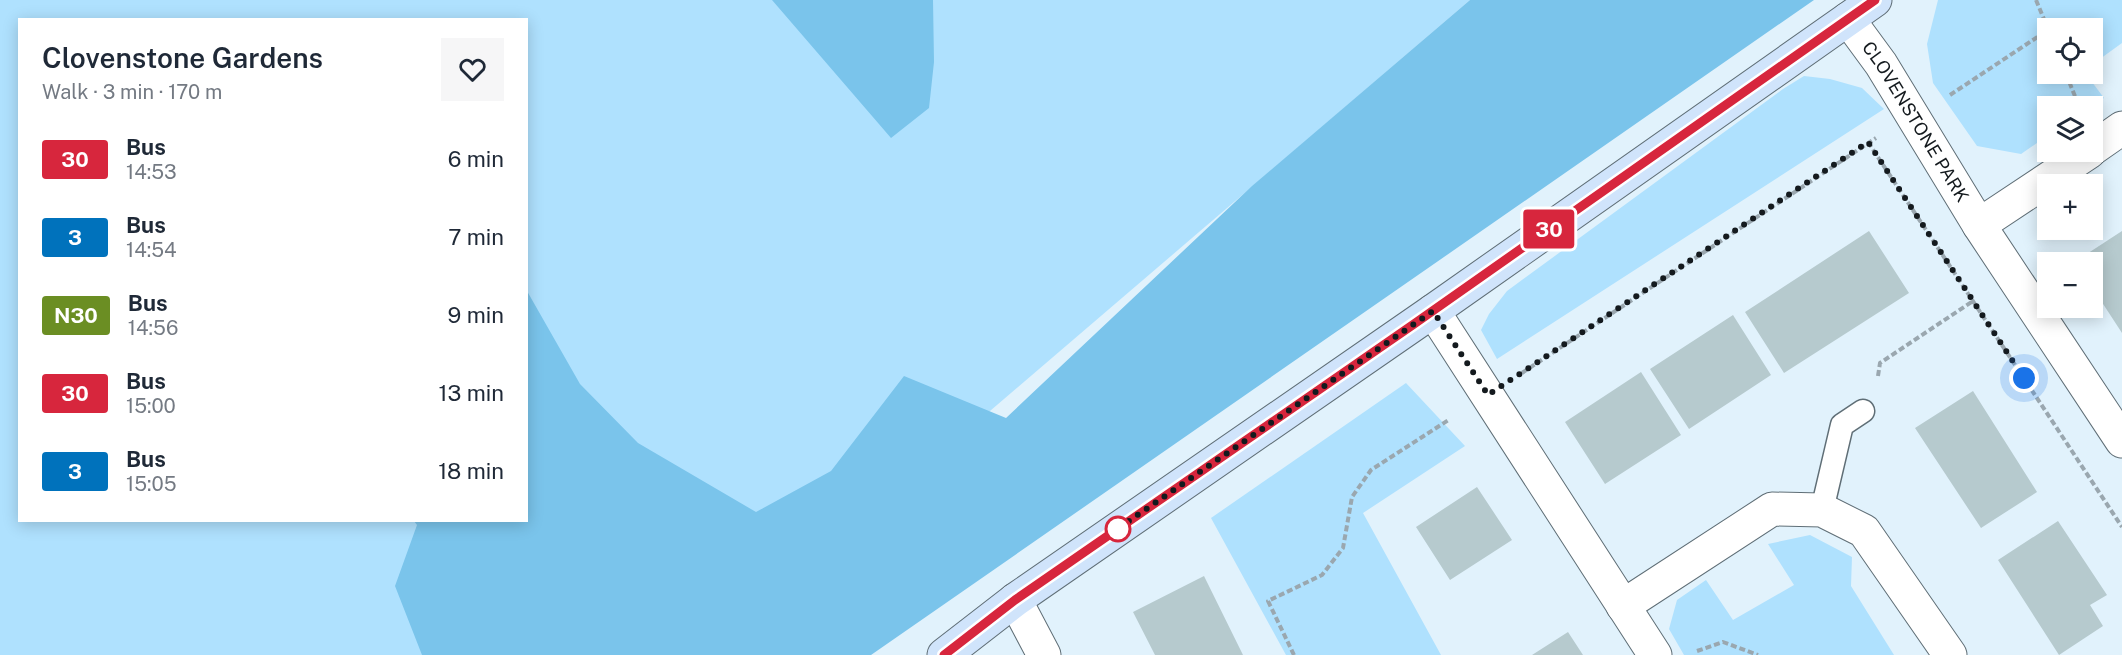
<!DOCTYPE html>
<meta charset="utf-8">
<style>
:root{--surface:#fff;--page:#f6f6f7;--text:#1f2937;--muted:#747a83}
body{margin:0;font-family:"Public Sans",sans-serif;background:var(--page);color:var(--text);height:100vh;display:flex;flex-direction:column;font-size:22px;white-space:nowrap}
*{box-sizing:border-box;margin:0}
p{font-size:20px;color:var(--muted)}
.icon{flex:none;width:33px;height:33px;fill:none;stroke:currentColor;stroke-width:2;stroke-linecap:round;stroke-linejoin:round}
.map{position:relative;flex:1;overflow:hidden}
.details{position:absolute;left:18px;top:18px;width:510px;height:504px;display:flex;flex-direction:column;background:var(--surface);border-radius:0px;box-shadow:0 3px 15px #0003}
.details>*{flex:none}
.badge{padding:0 12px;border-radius:4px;font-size:21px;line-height:39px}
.controls{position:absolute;left:2037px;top:18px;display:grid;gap:12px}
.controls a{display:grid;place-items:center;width:66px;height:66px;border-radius:0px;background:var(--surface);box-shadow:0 3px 15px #0003;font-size:30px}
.you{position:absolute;width:30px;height:30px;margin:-15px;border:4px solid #fff;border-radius:50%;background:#1a73e8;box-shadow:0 0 0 9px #1a73e833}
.map>.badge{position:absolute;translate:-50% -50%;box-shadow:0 0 0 3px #fff}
.round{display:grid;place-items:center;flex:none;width:63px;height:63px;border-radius:0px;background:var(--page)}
.head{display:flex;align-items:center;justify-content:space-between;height:102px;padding:0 24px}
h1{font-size:28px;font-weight:600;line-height:45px}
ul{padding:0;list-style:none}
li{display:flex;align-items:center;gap:18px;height:78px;padding:0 24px}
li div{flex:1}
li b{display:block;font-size:22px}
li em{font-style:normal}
li .badge{min-width:66px;font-weight:700;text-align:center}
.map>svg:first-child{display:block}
.green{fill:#afe1fe;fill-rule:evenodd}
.forest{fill:#7ac4eb}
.building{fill:#b6cace}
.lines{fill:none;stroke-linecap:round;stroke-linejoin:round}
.lane-casing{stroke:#5f6e76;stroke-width:25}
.street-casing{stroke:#5f6e76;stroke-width:35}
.secondary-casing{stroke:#5f6e76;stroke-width:35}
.path{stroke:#9aa7af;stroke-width:4;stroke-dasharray:6 3;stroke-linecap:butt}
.lane{stroke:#fff;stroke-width:22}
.street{stroke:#fff;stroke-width:33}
.secondary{stroke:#d0e4fb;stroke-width:33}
.line-casing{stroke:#fff;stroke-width:14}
.line{stroke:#d7263d;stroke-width:9}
.walk{stroke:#141a1e;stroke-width:6;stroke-dasharray:0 10.8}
.stop-dot{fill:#fff;stroke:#d7263d;stroke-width:3}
.labels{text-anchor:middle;stroke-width:6;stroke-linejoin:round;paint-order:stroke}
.street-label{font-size:18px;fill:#141a1e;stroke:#fff}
</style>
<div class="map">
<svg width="2122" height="655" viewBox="0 0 2122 655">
<rect width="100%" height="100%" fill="#e1f2fc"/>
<path class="green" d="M 0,0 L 1470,0 L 705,655 L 0,655 ZM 20,20 L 526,20 L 526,520 L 20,520 Z
M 1938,0 L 2122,0 L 2122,43 L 2093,64 L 2092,28 L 2048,28 L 2048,74 L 2086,74 L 2104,98 L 2091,106 L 2048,106 L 2047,136 L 2021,154 L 1977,146 L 1933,83 L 1927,44 Z
M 1804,76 L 1830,79 L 1862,88 L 1884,109 L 1497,359 L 1481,330 L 1489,314 L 1507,291 L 1783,89 Z
M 1406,383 L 1465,446 L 1363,513 L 1441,655 L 1286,655 L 1211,518 Z
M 1810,535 L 1852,557 L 1851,586 L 1894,655 L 1684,655 L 1669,629 L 1677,600 L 1706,580 L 1733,620 L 1794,585 L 1768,544 Z"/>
<path class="forest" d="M 772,0 L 933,0 L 934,62 L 929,108 L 891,138 Z
M 1470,0 L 1814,0 L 871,655 L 422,655 L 395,586 L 417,525 L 414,521 L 526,520 L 527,291 L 580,384 L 638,443 L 756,512 L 831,471 L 904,376 L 1006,418 L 1252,186 Z"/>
<path class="building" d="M 1869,231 L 1909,293 L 1784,373 L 1745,312 Z
M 2122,231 L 2122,333 L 2092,287 L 2092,262 L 2076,261 Z
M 1733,315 L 1771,375 L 1689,429 L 1650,369 Z
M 1641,372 L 1681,435 L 1605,484 L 1565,422 Z
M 1973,391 L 2037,492 L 1981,528 L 1915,428 Z
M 1477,487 L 1512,540 L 1450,580 L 1416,527 Z
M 2058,521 L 2107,595 L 2090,605 L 2103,626 L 2059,655 L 1998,560 Z
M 1204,576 L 1243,655 L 1155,655 L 1133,612 Z
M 1568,632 L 1583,655 L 1532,655 Z"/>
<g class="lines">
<g class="lane-casing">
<path id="lane" d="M 1822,510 L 1842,425 L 1863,411"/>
</g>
<g class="street-casing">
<g id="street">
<path id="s1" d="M 1848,19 L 1881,64 L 1979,225 L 2122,441"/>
<path d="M 2092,149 L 2122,128"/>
<path d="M 1979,225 L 2089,152"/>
<path d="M 1433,311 L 1655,655"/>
<path d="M 1015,600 L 1044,655"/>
<path d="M 1623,606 L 1772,509 L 1822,510 L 1864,531 L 1950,655"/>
</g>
</g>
<g class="secondary-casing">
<path id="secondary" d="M 944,655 L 1015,600 L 1433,311 L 1875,0"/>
</g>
<path class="path" d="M 2036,0 L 2048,29
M 2066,74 L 2079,106
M 1950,95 L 2048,30
M 1868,142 L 2122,527
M 1522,373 L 1876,138
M 1878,376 L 1880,363 L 1973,301
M 1697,651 L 1723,642 L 1758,655
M 1294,655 L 1268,601 L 1322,575 L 1343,548 L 1352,497 L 1371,470 L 1450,419"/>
<use href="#lane" class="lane"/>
<use href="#street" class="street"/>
<use href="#secondary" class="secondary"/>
</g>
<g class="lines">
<g class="line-casing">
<path id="line" d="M 944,655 L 1015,600 L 1414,324 L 1875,0"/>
</g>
<use href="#line" class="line"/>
<path class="walk" d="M 1118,529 L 1110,534 L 1433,311 L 1488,395 L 1868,142 L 2024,378"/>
</g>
<circle class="stop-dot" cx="1118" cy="529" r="12"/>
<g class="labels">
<g class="street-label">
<text dy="6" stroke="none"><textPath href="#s1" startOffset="123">CLOVENSTONE PARK</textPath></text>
</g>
</g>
</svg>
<div class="controls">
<a><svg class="icon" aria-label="locate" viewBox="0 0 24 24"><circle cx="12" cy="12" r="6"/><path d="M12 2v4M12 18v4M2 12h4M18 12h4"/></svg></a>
<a><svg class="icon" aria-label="layers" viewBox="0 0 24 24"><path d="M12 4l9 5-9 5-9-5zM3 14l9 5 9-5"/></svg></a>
<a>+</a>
<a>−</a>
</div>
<div class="you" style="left:2024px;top:378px"></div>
<b class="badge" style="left:1549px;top:229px;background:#d7263d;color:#fff">30</b>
<section class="details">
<div class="head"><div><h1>Clovenstone Gardens</h1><p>Walk · 3 min · 170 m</p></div><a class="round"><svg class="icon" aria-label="heart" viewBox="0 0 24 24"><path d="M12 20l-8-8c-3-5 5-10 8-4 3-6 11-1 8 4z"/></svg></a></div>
<ul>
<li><span class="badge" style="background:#d7263d;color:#fff">30</span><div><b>Bus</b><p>14:53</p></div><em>6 min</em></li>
<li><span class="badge" style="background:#0072bc;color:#fff">3</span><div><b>Bus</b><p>14:54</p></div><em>7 min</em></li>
<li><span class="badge" style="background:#6b8e23;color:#fff">N30</span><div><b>Bus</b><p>14:56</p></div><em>9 min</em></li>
<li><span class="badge" style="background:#d7263d;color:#fff">30</span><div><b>Bus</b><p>15:00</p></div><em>13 min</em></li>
<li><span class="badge" style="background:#0072bc;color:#fff">3</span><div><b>Bus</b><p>15:05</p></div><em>18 min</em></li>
</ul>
</section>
</div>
